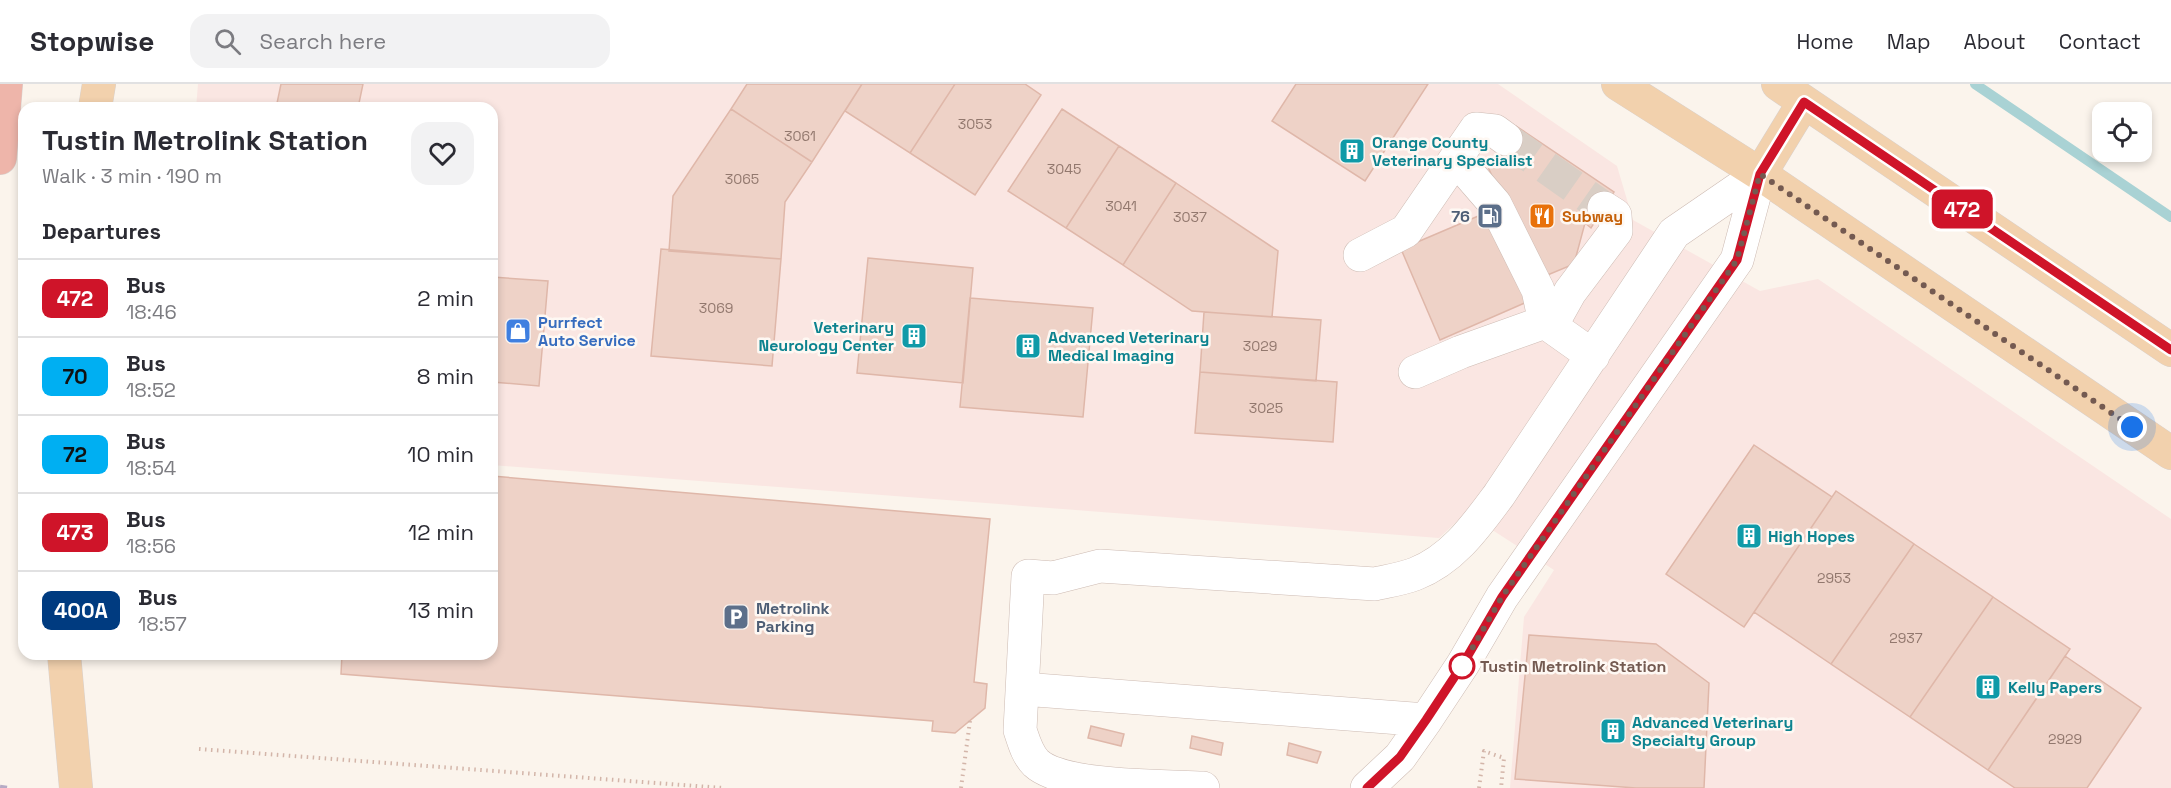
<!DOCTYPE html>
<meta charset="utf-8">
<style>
:root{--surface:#fff;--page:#f2f2f3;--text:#2b2b33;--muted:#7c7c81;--line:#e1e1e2}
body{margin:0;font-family:"Space Grotesk",sans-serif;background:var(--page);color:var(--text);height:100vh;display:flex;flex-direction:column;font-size:22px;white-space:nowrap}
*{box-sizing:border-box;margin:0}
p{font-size:20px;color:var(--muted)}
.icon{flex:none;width:33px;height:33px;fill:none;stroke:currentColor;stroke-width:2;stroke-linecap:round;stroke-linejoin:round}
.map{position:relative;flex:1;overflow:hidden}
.drawer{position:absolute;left:18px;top:18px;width:480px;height:558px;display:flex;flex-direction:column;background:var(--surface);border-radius:18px;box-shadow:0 3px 9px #0003}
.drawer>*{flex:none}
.badge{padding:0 12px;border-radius:9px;font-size:21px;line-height:39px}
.buttons{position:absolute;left:2092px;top:18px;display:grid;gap:12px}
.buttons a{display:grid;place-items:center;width:60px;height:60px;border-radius:12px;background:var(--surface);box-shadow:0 3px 9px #0003;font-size:30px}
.you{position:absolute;width:30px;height:30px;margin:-15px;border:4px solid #fff;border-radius:50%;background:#1a73e8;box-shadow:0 0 0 9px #1a73e833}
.map>.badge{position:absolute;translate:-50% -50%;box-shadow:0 0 0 3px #fff}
h2{padding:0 24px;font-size:22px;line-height:54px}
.round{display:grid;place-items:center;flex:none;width:63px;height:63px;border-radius:18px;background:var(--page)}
.summary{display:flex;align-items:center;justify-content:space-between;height:102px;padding:0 24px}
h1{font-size:28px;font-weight:600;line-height:45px}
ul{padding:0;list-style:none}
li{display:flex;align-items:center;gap:18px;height:78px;padding:0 24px;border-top:2px solid var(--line)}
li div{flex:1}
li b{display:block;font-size:22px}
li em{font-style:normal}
li .badge{min-width:66px;font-weight:700;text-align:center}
header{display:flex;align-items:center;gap:36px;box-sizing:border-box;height:84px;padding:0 30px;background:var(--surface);border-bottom:2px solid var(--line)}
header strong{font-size:28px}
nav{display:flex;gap:33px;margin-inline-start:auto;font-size:21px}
.search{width:420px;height:54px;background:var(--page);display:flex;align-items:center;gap:15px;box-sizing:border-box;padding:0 21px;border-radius:18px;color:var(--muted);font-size:22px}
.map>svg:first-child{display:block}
.commercial{fill:#fae6e2}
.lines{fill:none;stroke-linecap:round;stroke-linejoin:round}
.stream{stroke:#a9d2d4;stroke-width:10}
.building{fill:#eed2c7;stroke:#dfb7a9;stroke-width:1.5}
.minor-tunnel{stroke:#d9cec5;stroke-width:33;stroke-dasharray:33 16;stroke-linecap:butt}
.minor-casing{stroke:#cdbbb3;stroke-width:34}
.major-casing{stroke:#d8d1ce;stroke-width:34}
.highway-casing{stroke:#d8d1ce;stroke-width:34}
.path{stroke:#d3b5a9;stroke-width:4;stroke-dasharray:1.5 4.5;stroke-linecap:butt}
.minor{stroke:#fff;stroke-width:33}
.major{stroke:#f2d1ad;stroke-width:33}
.highway{stroke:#eeb5aa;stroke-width:33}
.rail{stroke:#b6abc5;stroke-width:4.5;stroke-dasharray:9 6;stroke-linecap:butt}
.line-casing{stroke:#fff;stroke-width:14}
.line{stroke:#cf1429;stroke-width:9}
.walk{stroke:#745a51;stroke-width:6;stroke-dasharray:0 10.8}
.stop-dot{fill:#fff;stroke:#cf1429;stroke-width:3}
.labels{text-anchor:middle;stroke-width:5;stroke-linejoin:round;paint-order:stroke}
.number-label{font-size:14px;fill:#92786e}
.culture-label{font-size:16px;font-weight:bold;fill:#0d838f;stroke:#fef8f3;text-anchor:start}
.service-label{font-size:16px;font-weight:bold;fill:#4e5e75;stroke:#fef8f3;text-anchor:end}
.food-label{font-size:16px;font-weight:bold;fill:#c56008;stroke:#fef8f3;text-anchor:start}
.shop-label{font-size:16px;font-weight:bold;fill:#366cbe;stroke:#fef8f3;text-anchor:start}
.stop-label{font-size:16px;font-weight:bold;fill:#745a51;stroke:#fef8f3;text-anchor:start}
</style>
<header>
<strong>Stopwise</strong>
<div class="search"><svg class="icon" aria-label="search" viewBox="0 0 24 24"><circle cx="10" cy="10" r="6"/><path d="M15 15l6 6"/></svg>Search here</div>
<nav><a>Home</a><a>Map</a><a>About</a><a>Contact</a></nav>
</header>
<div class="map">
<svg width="2171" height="704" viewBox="0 0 2171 704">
<rect width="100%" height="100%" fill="#fbf4ec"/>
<path class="commercial" d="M 198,0 L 1498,0 L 1617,82 L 1633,136 L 1760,207 L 1818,195 L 2171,435 L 2171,704 L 1510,704 L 1524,533 L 1554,486 L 1466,429 L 1439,454 L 492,381 L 492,24 L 196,24 Z"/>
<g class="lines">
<path class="stream" d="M 1975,0 L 2171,133"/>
</g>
<path class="building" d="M 281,0 L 363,0 L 358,24 L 276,24 Z
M 747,0 L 862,0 L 812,78 L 731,25 Z
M 862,0 L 955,0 L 910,69 L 845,27 Z
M 955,0 L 1025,0 L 1041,11 L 975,111 L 910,69 Z
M 1296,0 L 1428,0 L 1365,97 L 1272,37 Z
M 731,25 L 812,78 L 785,118 L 781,175 L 669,167 L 673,112 Z
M 1062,25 L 1119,62 L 1066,144 L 1008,107 Z
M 1516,42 L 1614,108 L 1591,144 L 1585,139 L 1574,180 L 1538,195 L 1488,83 Z
M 1119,62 L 1176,99 L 1123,181 L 1066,144 Z
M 1176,99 L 1278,167 L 1272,233 L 1192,227 L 1123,181 Z
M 1490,127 L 1529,217 L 1440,256 L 1401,165 Z
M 661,165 L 781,175 L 772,282 L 651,272 Z
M 868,174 L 973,184 L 963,299 L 857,289 Z
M 492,193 L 548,197 L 539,302 L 492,298 Z
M 970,214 L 1093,224 L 1083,333 L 960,323 Z
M 1204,228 L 1321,236 L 1316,297 L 1200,288 Z
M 1200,288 L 1337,298 L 1333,358 L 1195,349 Z
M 1754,361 L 1832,413 L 1744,543 L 1666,490 Z
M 492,392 L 990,435 L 974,598 L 987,600 L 985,624 L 955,649 L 932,647 L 933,637 L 341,590 L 342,570 L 492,570 Z
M 1836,407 L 1914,460 L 1831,580 L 1754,528 Z
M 1914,460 L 1993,513 L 1910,633 L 1831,580 Z
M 1993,513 L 2070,565 L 1988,686 L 1910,633 Z
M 1529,551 L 1656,560 L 1709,599 L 1704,704 L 1636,704 L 1515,695 Z
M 2065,572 L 2141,624 L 2087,704 L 2015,704 L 1988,686 Z
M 1091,642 L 1124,650 L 1121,662 L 1088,654 Z
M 1192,652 L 1223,659 L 1221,671 L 1190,664 Z
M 1289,659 L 1321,668 L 1317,679 L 1287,671 Z"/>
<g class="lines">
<path class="minor-tunnel" d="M 1506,55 L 1604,124"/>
<g class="minor-casing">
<path id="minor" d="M 1456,75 L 1495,120 L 1538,206 L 1545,238 L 1593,272
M 1360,171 L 1406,147 L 1476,45 L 1495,47 L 1506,55
M 1551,242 L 1570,208 L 1616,147 L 1615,131 L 1604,124
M 1415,288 L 1461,268 L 1545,238
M 1023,605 L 1426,636
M 1203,704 C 1164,702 1063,704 1036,679 C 1027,670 1024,658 1020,646 L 1028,492 L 1053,494 L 1100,482 L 1375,500 C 1388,497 1402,495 1415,490 C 1453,475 1476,442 1499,411 L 1674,149 L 1760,90
M 1367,704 L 1400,673 L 1426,636 L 1463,580 L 1502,513 L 1737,176 L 1760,90"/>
</g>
<g class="major-casing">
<path id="major" d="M 1618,0 L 1760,90 L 2171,369
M 1778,0 L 2171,266
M 95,24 L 99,0
M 1760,90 L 1804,18
M 64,570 L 76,704"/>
</g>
<g class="highway-casing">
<path id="highway" d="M 0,74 L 6,0"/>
</g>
<path class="path" d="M 199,665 L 723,704
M 961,704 L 970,637
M 1479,704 L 1484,667 L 1504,674 L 1501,704"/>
<use href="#minor" class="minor"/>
<use href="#major" class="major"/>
<use href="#highway" class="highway"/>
<path class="rail" d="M 0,703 L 7,704"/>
</g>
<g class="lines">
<g class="line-casing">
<path id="line" d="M 1367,704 L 1400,673 L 1426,636 L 1463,580 L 1502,513 L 1737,176 L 1760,90 L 1804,18 L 2171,266"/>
</g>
<use href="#line" class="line"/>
<path class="walk" d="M 1462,582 L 1502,513 L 1737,176 L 1760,90 L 2132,343"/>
</g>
<defs>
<g id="building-square" transform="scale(1.35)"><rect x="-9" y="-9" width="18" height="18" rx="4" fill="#0f9aa8" stroke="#fef8f3"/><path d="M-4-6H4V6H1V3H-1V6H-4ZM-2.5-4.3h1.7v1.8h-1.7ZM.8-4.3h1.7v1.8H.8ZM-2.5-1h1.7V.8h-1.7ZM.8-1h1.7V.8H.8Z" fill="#fff"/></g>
<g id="fuel-square" transform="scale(1.35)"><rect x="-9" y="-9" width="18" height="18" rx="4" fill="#5c6f8a" stroke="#fef8f3"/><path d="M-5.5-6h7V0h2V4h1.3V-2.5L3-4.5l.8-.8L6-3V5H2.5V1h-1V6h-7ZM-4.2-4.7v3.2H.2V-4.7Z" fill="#fff"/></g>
<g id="restaurant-square" transform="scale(1.35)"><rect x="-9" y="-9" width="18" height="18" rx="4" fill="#e8710a" stroke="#fef8f3"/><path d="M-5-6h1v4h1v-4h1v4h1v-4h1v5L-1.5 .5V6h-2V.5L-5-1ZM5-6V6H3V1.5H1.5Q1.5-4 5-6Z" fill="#fff"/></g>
<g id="shop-square" transform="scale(1.35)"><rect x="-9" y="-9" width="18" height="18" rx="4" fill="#3f7fe0" stroke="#fef8f3"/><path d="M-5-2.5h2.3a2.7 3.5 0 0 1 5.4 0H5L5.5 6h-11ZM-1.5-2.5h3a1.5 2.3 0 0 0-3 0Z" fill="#fff"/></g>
<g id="parking-square" transform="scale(1.35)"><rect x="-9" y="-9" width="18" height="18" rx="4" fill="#5c6f8a" stroke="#fef8f3"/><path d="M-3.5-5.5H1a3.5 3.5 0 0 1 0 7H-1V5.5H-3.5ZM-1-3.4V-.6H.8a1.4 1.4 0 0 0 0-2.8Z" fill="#fff"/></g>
</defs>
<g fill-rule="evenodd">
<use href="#building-square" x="1352" y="67"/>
<use href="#fuel-square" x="1490" y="132"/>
<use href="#restaurant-square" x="1542" y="132"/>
<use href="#shop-square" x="518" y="247"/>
<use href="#building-square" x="914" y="252"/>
<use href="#building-square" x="1028" y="262"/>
<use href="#building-square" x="1749" y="452"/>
<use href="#parking-square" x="736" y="533"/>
<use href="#building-square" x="1988" y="603"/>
<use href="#building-square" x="1613" y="647"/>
</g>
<circle class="stop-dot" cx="1462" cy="582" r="12"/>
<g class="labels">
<g class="number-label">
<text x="975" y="45">3053</text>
<text x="800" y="57">3061</text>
<text x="1064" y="90">3045</text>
<text x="742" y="100">3065</text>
<text x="1121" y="127">3041</text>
<text x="1190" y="138">3037</text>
<text x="716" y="229">3069</text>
<text x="1260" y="267">3029</text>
<text x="1266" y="329">3025</text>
<text x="1834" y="499">2953</text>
<text x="1906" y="559">2937</text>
<text x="2065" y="660">2929</text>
</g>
<g class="culture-label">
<text x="1372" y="64">Orange County<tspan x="1372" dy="18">Veterinary Specialist</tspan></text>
<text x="894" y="249" text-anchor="end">Veterinary<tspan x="894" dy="18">Neurology Center</tspan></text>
<text x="1048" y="259">Advanced Veterinary<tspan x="1048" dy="18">Medical Imaging</tspan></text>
<text x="1768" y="458">High Hopes</text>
<text x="2008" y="609">Kelly Papers</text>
<text x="1632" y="644">Advanced Veterinary<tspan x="1632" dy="18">Specialty Group</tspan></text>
</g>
<g class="service-label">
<text x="1470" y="138">76</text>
<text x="756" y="530" text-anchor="start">Metrolink<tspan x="756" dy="18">Parking</tspan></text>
</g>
<g class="food-label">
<text x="1562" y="138">Subway</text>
</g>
<g class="shop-label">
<text x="538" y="244">Purrfect<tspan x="538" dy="18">Auto Service</tspan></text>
</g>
<g class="stop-label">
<text x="1480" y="588">Tustin Metrolink Station</text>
</g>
</g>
</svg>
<div class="buttons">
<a><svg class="icon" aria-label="locate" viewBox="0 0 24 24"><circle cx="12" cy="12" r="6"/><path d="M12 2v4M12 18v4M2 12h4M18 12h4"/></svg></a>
</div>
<div class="you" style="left:2132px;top:343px"></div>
<b class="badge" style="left:1962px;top:125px;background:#cf1429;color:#fff">472</b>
<section class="drawer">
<div class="summary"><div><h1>Tustin Metrolink Station</h1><p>Walk · 3 min · 190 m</p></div><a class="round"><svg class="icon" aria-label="heart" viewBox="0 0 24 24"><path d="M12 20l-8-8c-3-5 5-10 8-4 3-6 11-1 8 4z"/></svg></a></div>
<h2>Departures</h2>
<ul>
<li><span class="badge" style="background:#cf1429;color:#fff">472</span><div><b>Bus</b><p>18:46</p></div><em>2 min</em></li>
<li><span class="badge" style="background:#00aff2;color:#111">70</span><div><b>Bus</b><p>18:52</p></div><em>8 min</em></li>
<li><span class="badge" style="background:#00aff2;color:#111">72</span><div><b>Bus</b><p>18:54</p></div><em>10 min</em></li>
<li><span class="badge" style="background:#cf1429;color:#fff">473</span><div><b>Bus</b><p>18:56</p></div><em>12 min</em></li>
<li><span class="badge" style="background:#003b80;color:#fff">400A</span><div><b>Bus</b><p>18:57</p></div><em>13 min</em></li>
</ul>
</section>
</div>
